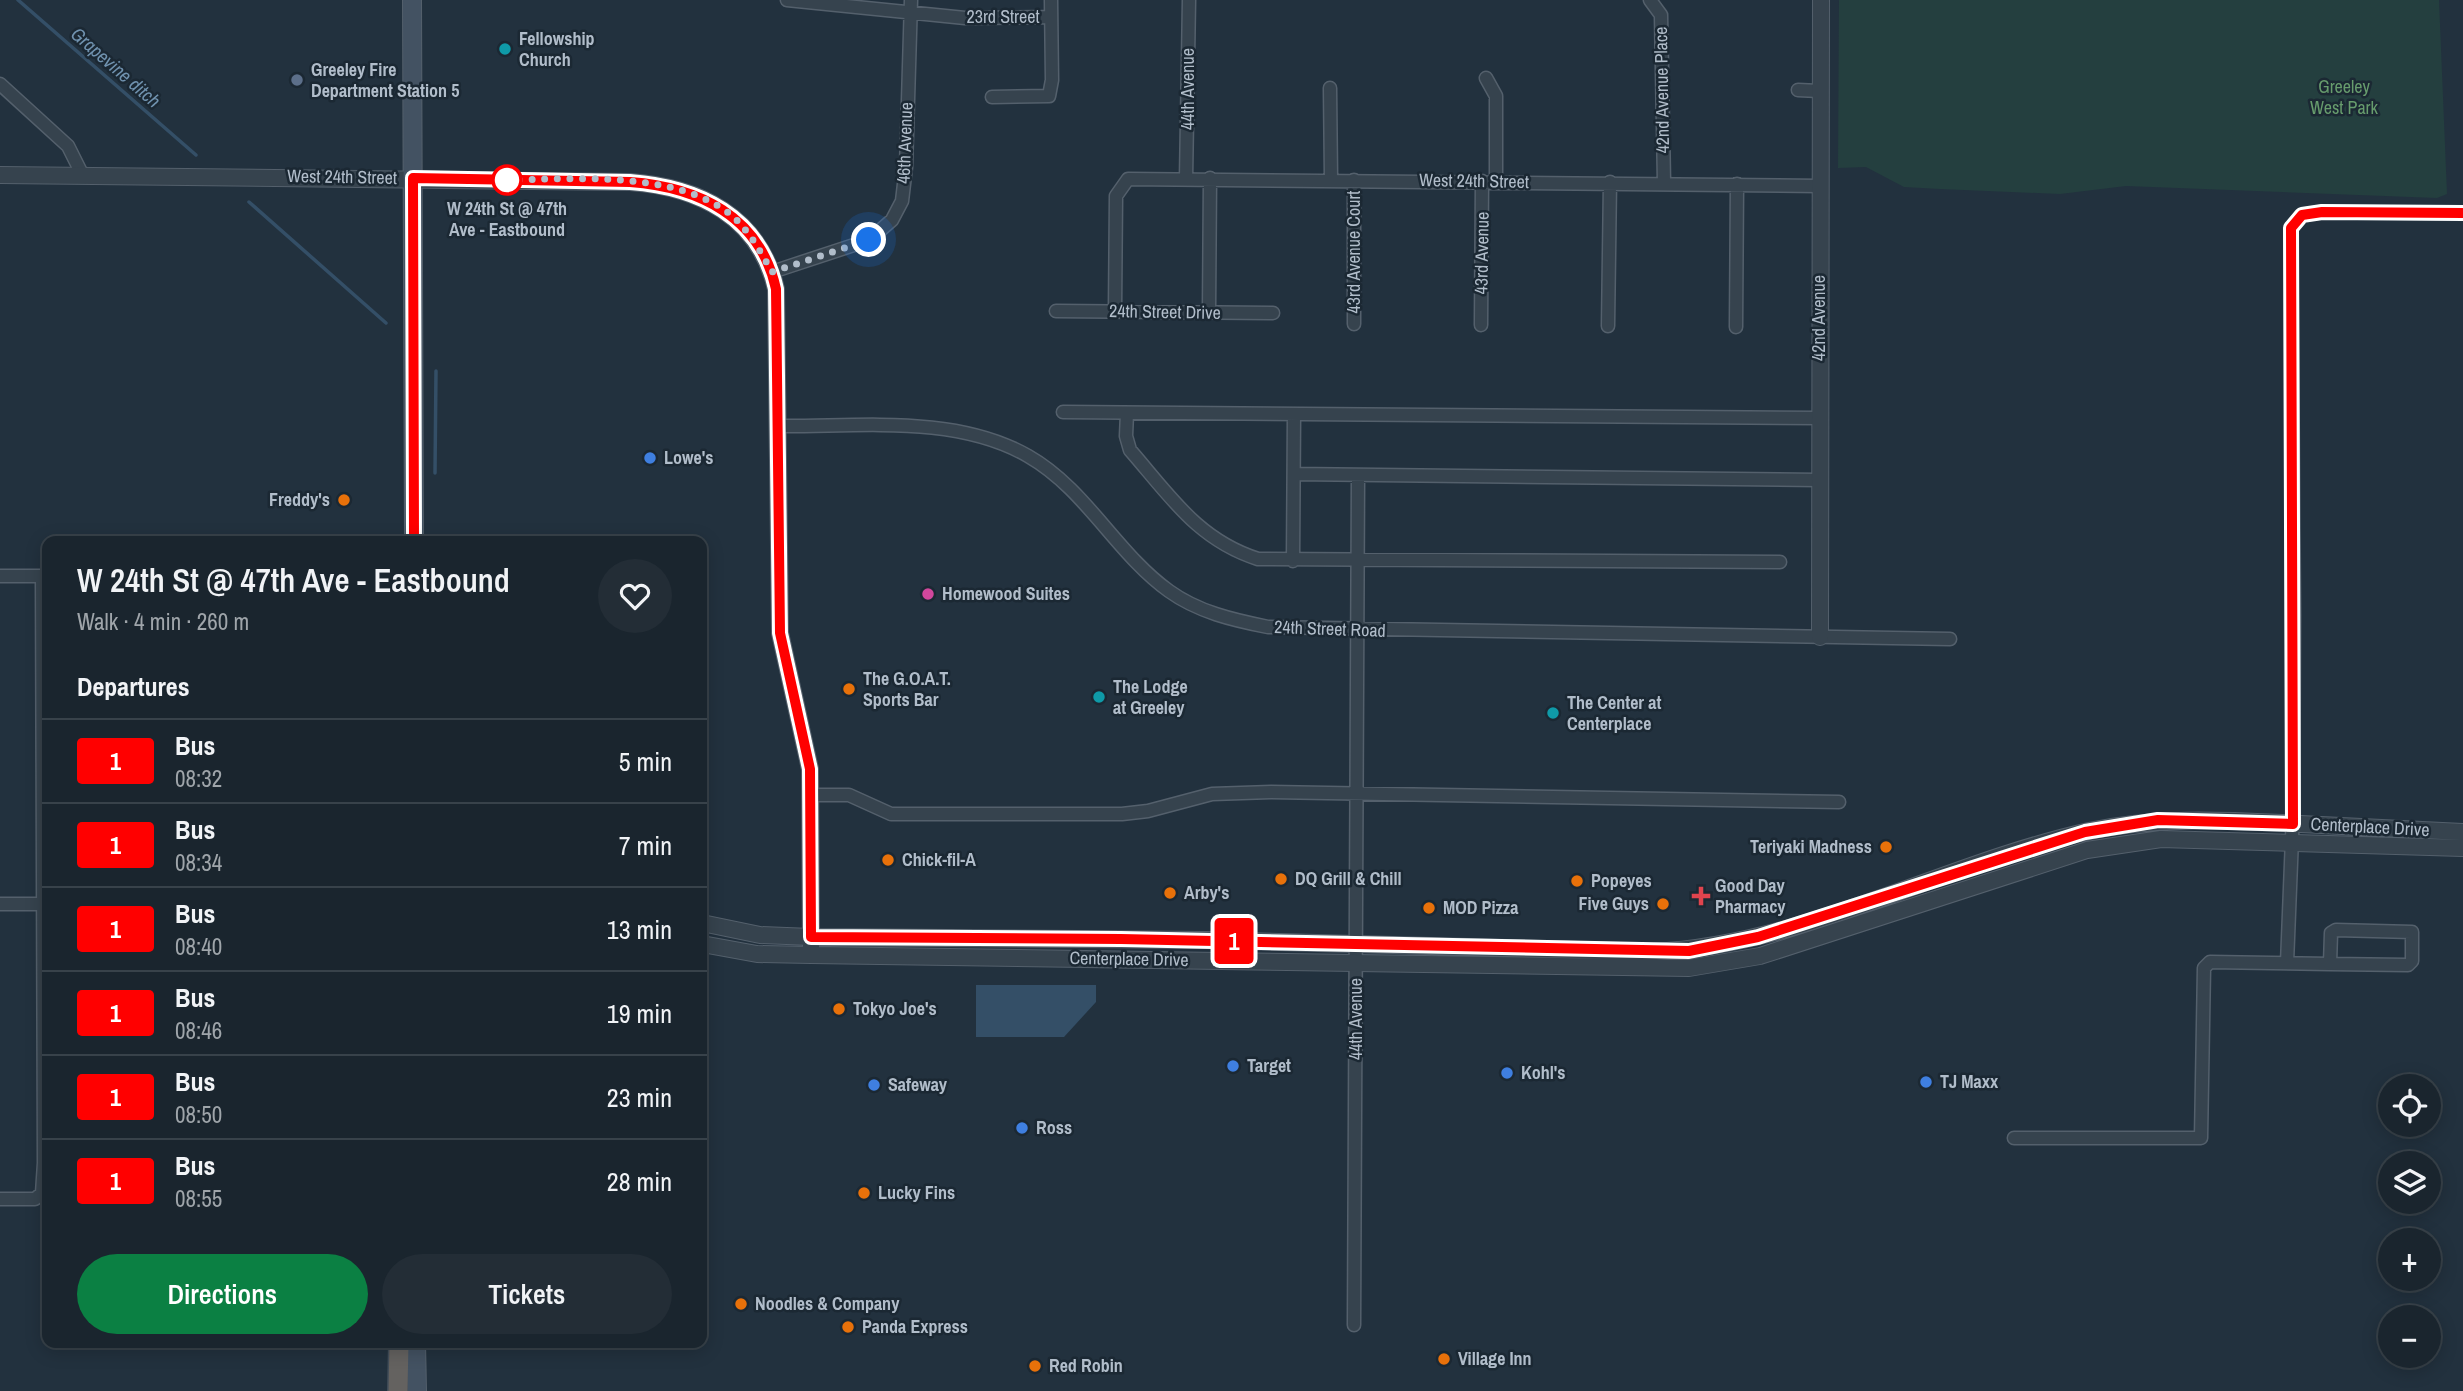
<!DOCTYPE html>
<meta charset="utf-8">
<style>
:root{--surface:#1a252e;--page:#232d36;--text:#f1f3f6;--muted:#9fa5aa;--line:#38424a;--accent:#0b8043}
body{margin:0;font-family:"Archivo Narrow",sans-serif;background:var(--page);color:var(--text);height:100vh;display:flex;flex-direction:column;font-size:26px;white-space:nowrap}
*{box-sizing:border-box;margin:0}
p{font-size:23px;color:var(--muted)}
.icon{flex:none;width:38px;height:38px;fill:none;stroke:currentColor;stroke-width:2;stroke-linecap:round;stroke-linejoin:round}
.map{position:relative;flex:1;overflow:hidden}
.details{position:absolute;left:42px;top:536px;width:665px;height:812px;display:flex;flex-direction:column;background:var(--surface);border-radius:14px;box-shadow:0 4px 18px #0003,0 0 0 2px var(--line)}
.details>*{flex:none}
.badge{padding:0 14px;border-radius:5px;font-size:24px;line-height:46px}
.fabs{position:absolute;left:2378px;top:1074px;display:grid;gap:14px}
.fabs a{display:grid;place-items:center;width:63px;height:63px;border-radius:50%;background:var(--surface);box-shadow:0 4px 18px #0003,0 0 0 2px var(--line);font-size:35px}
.you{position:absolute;width:35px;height:35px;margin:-18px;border:5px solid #fff;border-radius:50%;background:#1a73e8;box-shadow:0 0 0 10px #1a73e833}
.map>.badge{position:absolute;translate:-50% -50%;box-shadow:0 0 0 4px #fff}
h2{padding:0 35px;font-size:26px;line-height:63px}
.round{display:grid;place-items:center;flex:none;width:74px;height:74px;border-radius:37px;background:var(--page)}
.head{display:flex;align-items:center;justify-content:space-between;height:119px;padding:0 35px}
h1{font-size:33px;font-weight:600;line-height:52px}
.button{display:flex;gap:14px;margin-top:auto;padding:14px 35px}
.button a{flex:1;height:80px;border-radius:42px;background:var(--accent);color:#fff;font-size:28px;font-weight:600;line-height:80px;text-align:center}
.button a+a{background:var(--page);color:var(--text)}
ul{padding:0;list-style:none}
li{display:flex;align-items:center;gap:21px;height:84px;padding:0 35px;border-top:2px solid var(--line)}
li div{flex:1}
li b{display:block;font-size:26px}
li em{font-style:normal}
li .badge{min-width:77px;font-weight:700;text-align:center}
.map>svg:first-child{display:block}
.park{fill:#243f3f}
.water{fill:#344f67}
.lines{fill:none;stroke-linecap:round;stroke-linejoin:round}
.stream{stroke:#344f67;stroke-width:3.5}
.minor-casing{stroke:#54606c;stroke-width:15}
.tertiary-casing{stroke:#54606c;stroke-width:18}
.secondary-casing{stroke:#54606c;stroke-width:20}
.trunk-casing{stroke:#414d59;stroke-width:22}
.minor{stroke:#36434e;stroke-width:12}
.tertiary{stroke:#36434e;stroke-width:16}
.secondary{stroke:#435262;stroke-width:18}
.trunk{stroke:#646260;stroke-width:19}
.line-casing{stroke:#fff;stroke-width:16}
.line{stroke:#f00;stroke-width:10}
.walk{stroke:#b1bdca;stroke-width:7;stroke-dasharray:0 12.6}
.culture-dot{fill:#0f9aa8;stroke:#1b2833;stroke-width:2.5}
.service-dot{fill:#5c6f8a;stroke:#1b2833;stroke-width:2.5}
.stop-dot{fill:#fff;stroke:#f00;stroke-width:3.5}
.shop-dot{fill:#3f7fe0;stroke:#1b2833;stroke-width:2.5}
.food-dot{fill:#e8710a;stroke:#1b2833;stroke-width:2.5}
.hotel-dot{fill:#d1479c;stroke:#1b2833;stroke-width:2.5}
.health-dot{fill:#e0444e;stroke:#1b2833;stroke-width:2.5}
.labels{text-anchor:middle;stroke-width:5;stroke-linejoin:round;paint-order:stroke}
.street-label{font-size:18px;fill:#b1bdca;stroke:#1b2833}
.poi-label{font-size:18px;font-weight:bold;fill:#b1bdca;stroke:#1b2833;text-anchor:start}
.park-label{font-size:18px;fill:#679c6d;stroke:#1b2833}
.stop-label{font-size:18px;font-weight:bold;fill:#b1bdca;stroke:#1b2833}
.water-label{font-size:19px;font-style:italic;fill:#7092af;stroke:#1b2833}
</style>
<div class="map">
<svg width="2463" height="1391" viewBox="0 0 2463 1391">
<rect width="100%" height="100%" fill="#22313e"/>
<path class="park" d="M 1839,0 L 2439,0 L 2447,194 L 2437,198 L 2126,186 L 2060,194 L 1940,189 L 1904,187 L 1866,167 L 1838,168 Z"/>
<path class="water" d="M 976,985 L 1096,985 L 1096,1002 L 1064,1037 L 976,1037 Z"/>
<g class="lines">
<path class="stream" d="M 18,0 L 196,155
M 249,202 L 386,323
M 435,473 L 436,371"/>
<g class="minor-casing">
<path id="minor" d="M 787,0 L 965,18 L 1051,17
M 1650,0 L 1661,15 L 1664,183
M 1486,78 L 1496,96 L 1496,181
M 0,84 L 68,146 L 83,176
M 1330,88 L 1331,179
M 1798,90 L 1819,91
M 992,97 L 1049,96 L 1052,80 L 1051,0
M 1186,179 L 1189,0
M 772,272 L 869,240 L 892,220 L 902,201 L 906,167 L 911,0
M 1056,311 L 1273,313
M 1115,311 L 1116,196 L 1128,179 L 1820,186
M 1209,312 L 1210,178
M 1354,324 L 1354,180
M 1481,325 L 1482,181
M 1608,326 L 1610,182
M 1736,327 L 1737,184
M 1063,412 L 1819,418
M 1127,413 L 1126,436 L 1130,450 C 1170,496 1198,540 1258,559 L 1780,562
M 778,426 C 859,427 955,414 1028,456 C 1086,489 1116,553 1169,591 C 1198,612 1233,620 1268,627 L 1950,639
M 1294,474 L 1819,480
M 1293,561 L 1294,414
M 0,576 L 47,576
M 812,795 L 849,795 L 891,814 L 1122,814 L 1148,811 L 1212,794 L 1271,792 L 1839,802
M 0,904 L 47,904
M 2287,963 L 2293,813 L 2294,615 L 2291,228 L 2302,215 L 2322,212 L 2463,213
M 2014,1138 L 2201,1138 L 2204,968 L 2210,962 L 2330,964 L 2331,933 L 2336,930 L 2412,932 L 2412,961 L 2408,965 L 2330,964
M 0,1199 L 35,1199 L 42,1193 L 44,1163 L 42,576
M 1354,1325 L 1358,475"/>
</g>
<g class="tertiary-casing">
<path id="tertiary" d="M 0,175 L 630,182 C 699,187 759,216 776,289 L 780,633 L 810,769 L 811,947
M 1820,637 L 1821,0
M 702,923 L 760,935 L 811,937 L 1207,940 L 1652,952 C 1804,945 1942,864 2089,831 C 2154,817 2218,820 2283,823 C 2343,826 2403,829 2463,832
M 702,944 L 757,954 L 811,955 L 1689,968 L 1760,956 L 2087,850 L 2161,839 L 2463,848"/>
</g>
<g class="secondary-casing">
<path id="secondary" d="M 412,0 L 414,541
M 416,1342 L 417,1391"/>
</g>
<g class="trunk-casing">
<path id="trunk" d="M 398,1391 L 399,1342"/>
</g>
<use href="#minor" class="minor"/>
<use href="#tertiary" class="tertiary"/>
<use href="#secondary" class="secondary"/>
<use href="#trunk" class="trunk"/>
</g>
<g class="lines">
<g class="line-casing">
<path id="line" d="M 414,541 L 413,178 L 630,182 C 698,187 760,216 776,289 L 780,633 L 810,769 L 811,937 L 1121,939 L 1689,951 L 1758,937 L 2085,832 L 2158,820 L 2293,824 L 2291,228 L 2302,215 L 2322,212 L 2463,213"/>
</g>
<use href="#line" class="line"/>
<path class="walk" d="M 507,180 C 574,179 665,171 723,209 C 745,223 759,249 772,272 L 869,240"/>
</g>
<g class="culture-dot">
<circle cx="505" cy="49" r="7"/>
<circle cx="1099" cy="697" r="7"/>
<circle cx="1553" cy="713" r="7"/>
</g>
<circle class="service-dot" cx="297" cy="80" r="7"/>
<circle class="stop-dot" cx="507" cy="180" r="14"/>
<g class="shop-dot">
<circle cx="650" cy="458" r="7"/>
<circle cx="1233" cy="1066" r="7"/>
<circle cx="1507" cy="1073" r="7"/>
<circle cx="1926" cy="1082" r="7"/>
<circle cx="874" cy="1085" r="7"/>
<circle cx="1022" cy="1128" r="7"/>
</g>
<g class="food-dot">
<circle cx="344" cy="500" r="7"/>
<circle cx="849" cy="689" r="7"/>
<circle cx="1886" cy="847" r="7"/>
<circle cx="888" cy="860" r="7"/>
<circle cx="1281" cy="879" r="7"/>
<circle cx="1577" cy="881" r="7"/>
<circle cx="1170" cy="893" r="7"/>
<circle cx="1663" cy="904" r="7"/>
<circle cx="1429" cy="908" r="7"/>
<circle cx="839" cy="1009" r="7"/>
<circle cx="864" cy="1193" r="7"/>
<circle cx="741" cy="1304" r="7"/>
<circle cx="848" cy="1327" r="7"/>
<circle cx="1444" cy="1359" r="7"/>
<circle cx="1035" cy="1366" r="7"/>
</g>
<circle class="hotel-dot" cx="928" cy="594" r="7"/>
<path class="health-dot" d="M1697.5 885.5h7v7h7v7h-7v7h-7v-7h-7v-7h7z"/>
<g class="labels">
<g class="street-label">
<text x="1003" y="23">23rd Street</text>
<text transform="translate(1188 89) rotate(-90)" y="6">44th Avenue</text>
<text transform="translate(1662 90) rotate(-91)" y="6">42nd Avenue Place</text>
<text transform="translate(905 143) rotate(-88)" y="6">46th Avenue</text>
<text transform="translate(342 177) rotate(1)" y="6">West 24th Street</text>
<text transform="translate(1474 181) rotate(1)" y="6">West 24th Street</text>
<text transform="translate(1354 252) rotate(-90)" y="6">43rd Avenue Court</text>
<text transform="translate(1482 253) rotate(-89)" y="6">43rd Avenue</text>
<text transform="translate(1165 312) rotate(1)" y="6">24th Street Drive</text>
<text transform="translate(1819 318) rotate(-90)" y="6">42nd Avenue</text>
<text transform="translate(1330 629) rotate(2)" y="6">24th Street Road</text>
<text transform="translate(2370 827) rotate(3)" y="6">Centerplace Drive</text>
<text transform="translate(1129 959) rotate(1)" y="6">Centerplace Drive</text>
<text transform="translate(1356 1019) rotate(-90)" y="6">44th Avenue</text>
</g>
<g class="poi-label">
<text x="519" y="45">Fellowship<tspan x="519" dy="21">Church</tspan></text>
<text x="311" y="76">Greeley Fire<tspan x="311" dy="21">Department Station 5</tspan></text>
<text x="664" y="464">Lowe's</text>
<text x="330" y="506" text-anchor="end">Freddy's</text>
<text x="942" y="600">Homewood Suites</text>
<text x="863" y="685">The G.O.A.T.<tspan x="863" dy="21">Sports Bar</tspan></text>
<text x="1113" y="693">The Lodge<tspan x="1113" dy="21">at Greeley</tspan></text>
<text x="1567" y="709">The Center at<tspan x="1567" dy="21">Centerplace</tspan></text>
<text x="1872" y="853" text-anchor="end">Teriyaki Madness</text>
<text x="902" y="866">Chick-fil-A</text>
<text x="1295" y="885">DQ Grill &amp; Chill</text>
<text x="1591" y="887">Popeyes</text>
<text x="1715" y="892">Good Day<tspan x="1715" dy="21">Pharmacy</tspan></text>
<text x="1184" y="899">Arby's</text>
<text x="1649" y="910" text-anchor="end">Five Guys</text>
<text x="1443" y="914">MOD Pizza</text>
<text x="853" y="1015">Tokyo Joe's</text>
<text x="1247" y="1072">Target</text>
<text x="1521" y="1079">Kohl's</text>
<text x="1940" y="1088">TJ Maxx</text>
<text x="888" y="1091">Safeway</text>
<text x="1036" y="1134">Ross</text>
<text x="878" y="1199">Lucky Fins</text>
<text x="755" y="1310">Noodles &amp; Company</text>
<text x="862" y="1333">Panda Express</text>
<text x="1458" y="1365">Village Inn</text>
<text x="1049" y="1372">Red Robin</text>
</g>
<g class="park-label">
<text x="2344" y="93">Greeley<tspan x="2344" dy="21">West Park</tspan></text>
</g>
<g class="stop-label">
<text x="507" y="215">W 24th St @ 47th<tspan x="507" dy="21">Ave - Eastbound</tspan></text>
</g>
<g class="water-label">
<text transform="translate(116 67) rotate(41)" y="7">Grapevine ditch</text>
</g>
</g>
</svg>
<div class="fabs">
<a><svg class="icon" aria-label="locate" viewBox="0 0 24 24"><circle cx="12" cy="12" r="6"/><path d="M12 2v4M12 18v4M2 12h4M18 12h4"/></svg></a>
<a><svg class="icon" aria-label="layers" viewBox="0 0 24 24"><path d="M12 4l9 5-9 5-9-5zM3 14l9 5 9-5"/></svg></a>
<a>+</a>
<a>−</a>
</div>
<div class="you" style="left:869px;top:240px"></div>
<b class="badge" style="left:1234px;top:941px;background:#f00;color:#fff">1</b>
<section class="details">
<div class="head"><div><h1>W 24th St @ 47th Ave - Eastbound</h1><p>Walk · 4 min · 260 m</p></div><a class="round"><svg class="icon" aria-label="heart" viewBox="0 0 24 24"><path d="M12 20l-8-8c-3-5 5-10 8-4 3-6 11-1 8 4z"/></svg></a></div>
<h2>Departures</h2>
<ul>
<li><span class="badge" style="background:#f00;color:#fff">1</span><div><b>Bus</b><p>08:32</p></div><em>5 min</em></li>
<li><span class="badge" style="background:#f00;color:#fff">1</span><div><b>Bus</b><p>08:34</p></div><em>7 min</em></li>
<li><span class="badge" style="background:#f00;color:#fff">1</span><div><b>Bus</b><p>08:40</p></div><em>13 min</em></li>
<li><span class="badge" style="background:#f00;color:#fff">1</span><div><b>Bus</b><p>08:46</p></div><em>19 min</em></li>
<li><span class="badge" style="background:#f00;color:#fff">1</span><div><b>Bus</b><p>08:50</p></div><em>23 min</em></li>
<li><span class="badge" style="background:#f00;color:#fff">1</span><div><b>Bus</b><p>08:55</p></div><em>28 min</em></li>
</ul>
<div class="button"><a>Directions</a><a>Tickets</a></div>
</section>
</div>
